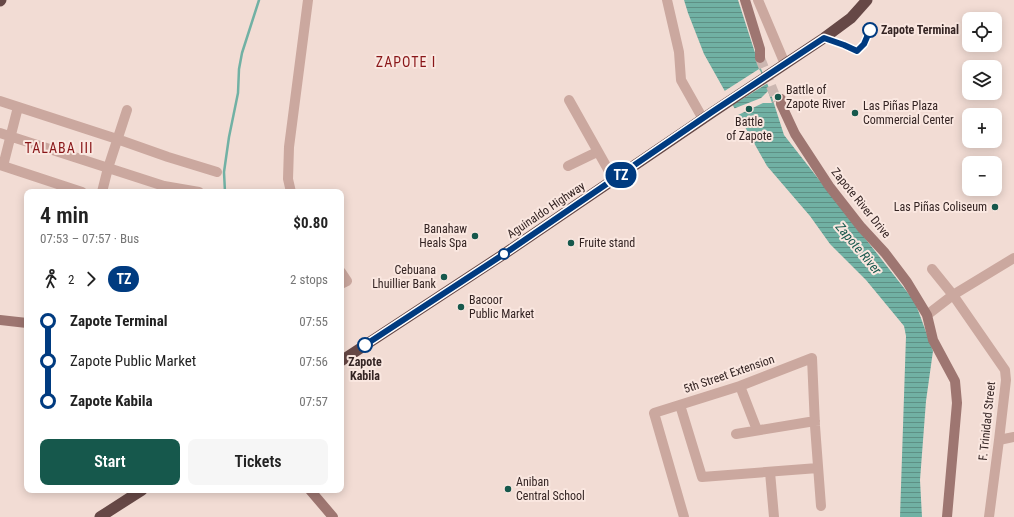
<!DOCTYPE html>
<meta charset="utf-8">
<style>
:root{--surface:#fff;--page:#f6f6f6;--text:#222;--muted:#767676;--accent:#16584c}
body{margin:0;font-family:"Roboto Condensed",sans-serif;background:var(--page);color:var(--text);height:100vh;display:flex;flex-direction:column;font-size:15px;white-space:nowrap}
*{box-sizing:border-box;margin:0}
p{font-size:13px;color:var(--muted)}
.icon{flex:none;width:22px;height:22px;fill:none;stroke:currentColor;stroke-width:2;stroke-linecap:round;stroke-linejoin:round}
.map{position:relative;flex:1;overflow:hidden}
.drawer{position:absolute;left:24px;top:189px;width:320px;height:304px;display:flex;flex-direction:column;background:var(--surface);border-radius:8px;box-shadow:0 2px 10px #0003}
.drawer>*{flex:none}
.badge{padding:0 8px;border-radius:13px;font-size:14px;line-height:26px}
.tools{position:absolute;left:962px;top:12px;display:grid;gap:8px}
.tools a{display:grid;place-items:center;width:40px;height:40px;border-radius:8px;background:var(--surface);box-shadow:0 2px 10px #0003;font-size:20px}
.map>.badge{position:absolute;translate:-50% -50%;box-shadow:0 0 0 2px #fff}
.legs{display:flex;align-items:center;gap:6px;height:44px;padding:0 16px;font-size:13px}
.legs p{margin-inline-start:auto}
.headline{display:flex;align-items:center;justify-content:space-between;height:68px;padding:0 16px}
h1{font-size:22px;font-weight:600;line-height:30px}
.primary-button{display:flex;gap:8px;margin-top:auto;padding:8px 16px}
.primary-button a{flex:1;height:46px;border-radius:8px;background:var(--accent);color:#fff;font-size:16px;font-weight:600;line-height:46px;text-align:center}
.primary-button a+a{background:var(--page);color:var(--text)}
ul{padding:0 16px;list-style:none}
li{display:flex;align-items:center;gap:14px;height:40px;font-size:15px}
li i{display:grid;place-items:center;width:6px;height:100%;margin:0 5px;background:currentColor}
li i::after{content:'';width:10px;height:10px;margin:-5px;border:3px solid;border-radius:50%;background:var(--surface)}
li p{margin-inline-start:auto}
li:first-child i{background:linear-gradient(#0000 50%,currentColor 0)}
li:last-child i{background:linear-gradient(currentColor 50%,#0000 0)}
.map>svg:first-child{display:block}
.water{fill:url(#water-rules)}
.pier{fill:#f2dcd4}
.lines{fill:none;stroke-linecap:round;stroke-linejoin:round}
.stream{stroke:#71b1a4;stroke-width:2.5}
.secondary-tunnel{stroke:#ccb7b1;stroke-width:10;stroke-dasharray:10 5;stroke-linecap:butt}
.minor{stroke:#cba89f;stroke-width:10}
.secondary{stroke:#9e7671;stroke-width:10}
.trunk{stroke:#664846;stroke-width:11}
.line-1-casing{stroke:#fff;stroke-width:9}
.line-1{stroke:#003b80;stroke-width:6}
.stop-1-dot{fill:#fff;stroke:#003b80;stroke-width:2}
.poi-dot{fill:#16584c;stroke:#fae7e0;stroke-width:1.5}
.labels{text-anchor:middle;stroke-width:4;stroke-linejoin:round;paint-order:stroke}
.stop-label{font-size:12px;font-weight:bold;fill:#342423;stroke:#fae7e0;text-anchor:start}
.poi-label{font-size:12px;fill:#342423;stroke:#fae7e0;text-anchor:start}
.street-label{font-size:12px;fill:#342423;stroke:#fae7e0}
.water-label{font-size:13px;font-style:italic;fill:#16584c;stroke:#fae7e0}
.quarter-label{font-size:14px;letter-spacing:1px;fill:#891618;stroke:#fae7e0}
</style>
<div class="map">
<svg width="1014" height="517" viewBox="0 0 1014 517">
<defs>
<pattern id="water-rules" width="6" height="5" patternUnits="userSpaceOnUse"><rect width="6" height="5" fill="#71b1a4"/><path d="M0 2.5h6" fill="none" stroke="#5e9085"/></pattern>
</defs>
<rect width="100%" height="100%" fill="#f2dcd4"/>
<path class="water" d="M 684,0 L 738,0 L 757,59 L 769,88 L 784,135 L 915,302 L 933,351 L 926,401 L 920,480 L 922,517 L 900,517 L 906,336 L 904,326 L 866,280 L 830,244 L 810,216 L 767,166 L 704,54 L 688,13 Z"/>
<path class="pier" d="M 759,69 L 768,83 L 731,106 L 723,92 Z
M 768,91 L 772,103 L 763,103 L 736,116 L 733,109 L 761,98 Z"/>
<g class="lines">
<path class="stream" d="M 225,192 L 224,172 L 229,137 L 238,93 L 239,69 L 242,53 L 259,0"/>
<path class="secondary-tunnel" d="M 760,58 L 777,101"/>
<path class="minor" d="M 667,0 L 679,52 L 681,80 L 703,119
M 758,0 L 785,64
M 569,100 L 614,180
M 0,101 L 117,139 L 168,157 L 217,172
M 0,133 L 164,186 L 199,192
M 0,165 L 82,192
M 3,166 L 18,107
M 568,166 L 597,152
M 102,192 L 108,168 L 127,110
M 291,192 L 288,179 L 289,147 L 308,0
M 932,269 L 953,295 L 1005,370 L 1006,380 L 999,440 L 989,517
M 341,272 L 347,281 L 341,284
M 927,315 L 953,295 L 1014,258
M 740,386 L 757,430
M 680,405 L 702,477 L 818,468
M 736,434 L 815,421
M 999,440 L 1014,437
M 770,472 L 774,517
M 684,517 L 654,413 L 740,386 L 812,358 L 815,426 L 821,506"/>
<path class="secondary" d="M 745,0 L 760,49 L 760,58
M 781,99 L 781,104 L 795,134 L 829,186 L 861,227 L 885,253 L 907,282 L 927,315 L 933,340 L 955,381 L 957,403 L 947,517
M 0,320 L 27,323
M 310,490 L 333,517"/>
<path class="trunk" d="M 0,1 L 1,0
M 341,361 L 504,254 L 713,112 L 824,38 L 851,18 L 867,0
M 100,517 L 142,490"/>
</g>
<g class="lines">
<g class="line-1-casing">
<path id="line-1" d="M 365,345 L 504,254 L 712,112 L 824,38 L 844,45 L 857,51 L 864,44 L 870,30"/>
</g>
<use href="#line-1" class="line-1"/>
</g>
<g class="stop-1-dot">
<circle cx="870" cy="30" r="7"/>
<circle cx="504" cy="254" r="5"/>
<circle cx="365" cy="345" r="7"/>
</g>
<g class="poi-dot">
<circle cx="778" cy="97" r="4"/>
<circle cx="749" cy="109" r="4"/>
<circle cx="855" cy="113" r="4"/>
<circle cx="995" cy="207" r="4"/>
<circle cx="475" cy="236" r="4"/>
<circle cx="571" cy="243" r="4"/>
<circle cx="444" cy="277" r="4"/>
<circle cx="461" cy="307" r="4"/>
<circle cx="508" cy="489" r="4"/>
</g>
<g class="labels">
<g class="stop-label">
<text x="881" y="34">Zapote Terminal</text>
<text x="365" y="366" text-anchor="middle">Zapote<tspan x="365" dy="14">Kabila</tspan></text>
</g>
<g class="poi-label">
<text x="786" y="94">Battle of<tspan x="786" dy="14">Zapote River</tspan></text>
<text x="863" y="110">Las Piñas Plaza<tspan x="863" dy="14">Commercial Center</tspan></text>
<text x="749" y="126" text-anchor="middle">Battle<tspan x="749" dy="14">of Zapote</tspan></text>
<text x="987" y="211" text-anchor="end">Las Piñas Coliseum</text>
<text x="467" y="233" text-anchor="end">Banahaw<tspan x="467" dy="14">Heals Spa</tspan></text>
<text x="579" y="247">Fruite stand</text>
<text x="436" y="274" text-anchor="end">Cebuana<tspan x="436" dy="14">Lhuillier Bank</tspan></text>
<text x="469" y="304">Bacoor<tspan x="469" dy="14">Public Market</tspan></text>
<text x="516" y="486">Aniban<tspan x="516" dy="14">Central School</tspan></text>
</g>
<g class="street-label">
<text transform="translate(861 203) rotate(51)" y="4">Zapote River Drive</text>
<text transform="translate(546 210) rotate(-34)" y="4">Aguinaldo Highway</text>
<text transform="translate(729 374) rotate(-19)" y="4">5th Street Extension</text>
<text transform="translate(987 421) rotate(-84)" y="4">F. Trinidad Street</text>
</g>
<g class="water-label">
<text transform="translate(859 248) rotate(50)" y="5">Zapote River</text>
</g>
<g class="quarter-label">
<text x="406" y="67">ZAPOTE I</text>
<text x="59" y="153">TALABA III</text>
</g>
</g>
</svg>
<div class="tools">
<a><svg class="icon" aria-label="locate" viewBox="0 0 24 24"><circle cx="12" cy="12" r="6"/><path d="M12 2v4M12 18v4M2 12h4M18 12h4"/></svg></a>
<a><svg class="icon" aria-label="layers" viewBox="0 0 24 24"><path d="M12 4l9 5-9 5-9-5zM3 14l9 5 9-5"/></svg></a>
<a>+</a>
<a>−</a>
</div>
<b class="badge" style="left:621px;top:175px;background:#003b80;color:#fff">TZ</b>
<section class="drawer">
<div class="headline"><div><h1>4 min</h1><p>07:53 – 07:57 · Bus</p></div><b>$0.80</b></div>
<div class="legs"><svg class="icon" aria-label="walk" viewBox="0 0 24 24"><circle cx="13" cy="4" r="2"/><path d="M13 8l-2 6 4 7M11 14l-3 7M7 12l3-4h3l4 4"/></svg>2<svg class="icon" aria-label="forward" viewBox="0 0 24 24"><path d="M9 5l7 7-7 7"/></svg><b class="badge" style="background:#003b80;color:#fff">TZ</b><p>2 stops</p></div>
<ul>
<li><i style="color:#003b80"></i><b>Zapote Terminal</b><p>07:55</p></li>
<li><i style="color:#003b80"></i><span>Zapote Public Market</span><p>07:56</p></li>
<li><i style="color:#003b80"></i><b>Zapote Kabila</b><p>07:57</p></li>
</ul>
<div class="primary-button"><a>Start</a><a>Tickets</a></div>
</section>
</div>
